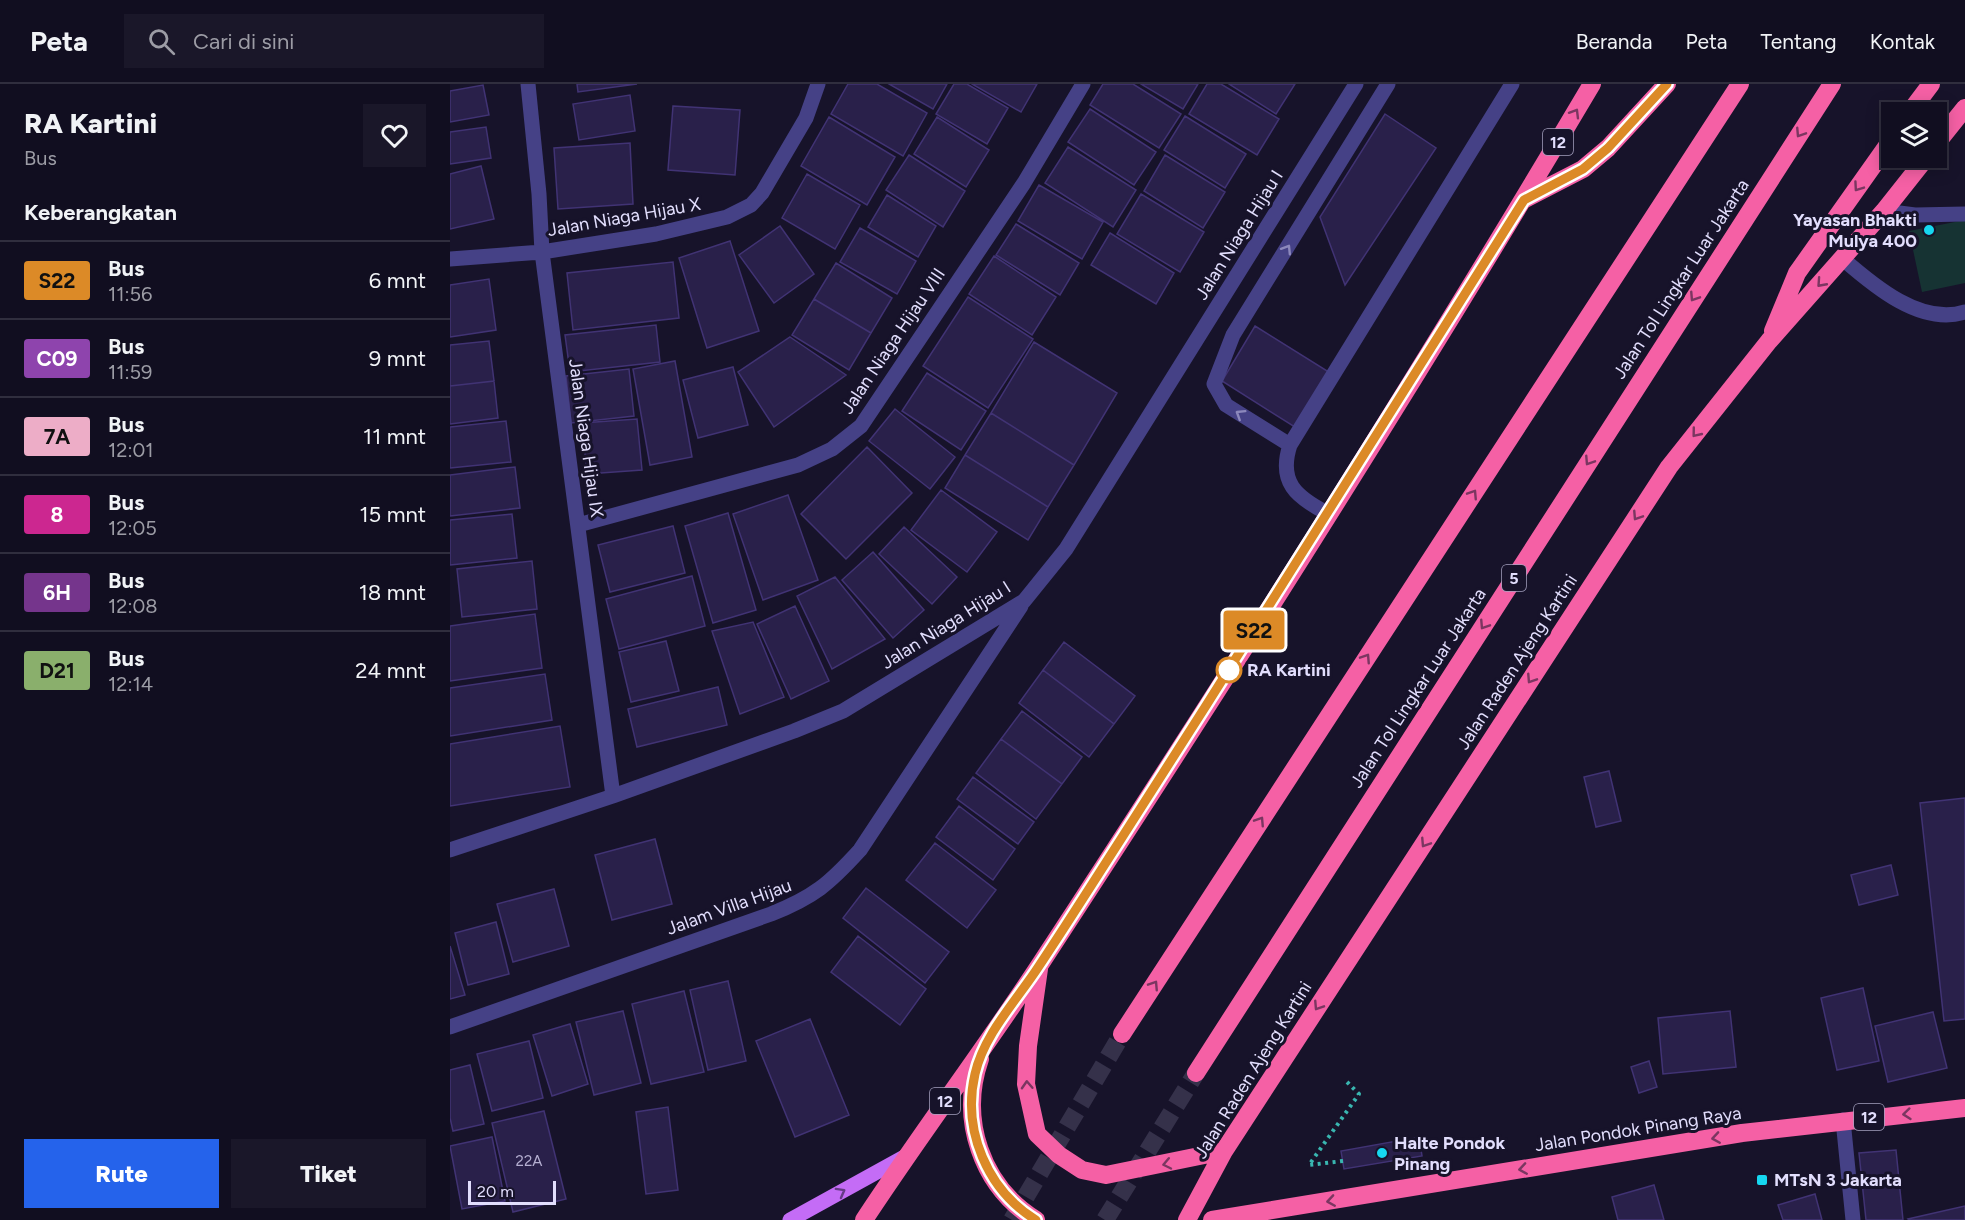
<!DOCTYPE html>
<html lang="id">
<style>
:root{--surface:#110e20;--page:#1a1729;--text:#f1f3f6;--muted:#9c9ca5;--line:#302e3e;--accent:#2563eb}
body{margin:0;font-family:Figtree,sans-serif;background:var(--page);color:var(--text);height:100vh;display:flex;flex-direction:column;font-size:22px;white-space:nowrap}
*{box-sizing:border-box;margin:0}
p{font-size:20px;color:var(--muted)}
.icon{flex:none;width:33px;height:33px;fill:none;stroke:currentColor;stroke-width:2;stroke-linecap:round;stroke-linejoin:round}
.map{position:relative;flex:1;overflow:hidden}
.sheet{display:flex;flex-direction:column;background:var(--surface);width:450px}
.sheet>*{flex:none}
.badge{padding:0 12px;border-radius:4px;font-size:21px;line-height:39px}
.buttons{position:absolute;left:1431px;top:18px;display:grid;gap:12px}
.buttons a{display:grid;place-items:center;width:66px;height:66px;border-radius:0px;background:var(--surface);box-shadow:0 3px 15px #0003,0 0 0 2px var(--line);font-size:30px}
.scale{position:absolute;left:18px;bottom:15px;width:88px;box-sizing:border-box;padding-left:6px;border:3px solid #e2defd;border-top:0;font-size:16px;line-height:21px;white-space:nowrap;color:#e2defd;-webkit-text-stroke:4px #17132a;paint-order:stroke}
.map>.badge{position:absolute;translate:-50% -50%;box-shadow:0 0 0 3px #fff}
h2{padding:0 24px;font-size:22px;line-height:54px}
.round{display:grid;place-items:center;flex:none;width:63px;height:63px;border-radius:0px;background:var(--page)}
.head{display:flex;align-items:center;justify-content:space-between;height:102px;padding:0 24px}
h1{font-size:28px;font-weight:800;line-height:45px}
.cta{display:flex;gap:12px;margin-top:auto;padding:12px 24px}
.cta a{flex:1;height:69px;border-radius:0px;background:var(--accent);color:#fff;font-size:24px;font-weight:800;line-height:69px;text-align:center}
.cta a+a{background:var(--page);color:var(--text)}
ul{padding:0;list-style:none}
li{display:flex;align-items:center;gap:18px;height:78px;padding:0 24px;border-top:2px solid var(--line)}
li div{flex:1}
li b{display:block;font-size:22px}
li em{font-style:normal}
li .badge{min-width:66px;font-weight:700;text-align:center}
header{display:flex;align-items:center;gap:36px;box-sizing:border-box;height:84px;padding:0 30px;background:var(--surface);border-bottom:2px solid var(--line)}
header strong{font-size:28px}
nav{display:flex;gap:33px;margin-inline-start:auto;font-size:21px}
.search{width:420px;height:54px;background:var(--page);display:flex;align-items:center;gap:15px;box-sizing:border-box;padding:0 21px;border-radius:0px;color:var(--muted);font-size:22px}
main{display:flex;flex:1;min-height:0}
.map>svg:first-child{display:block}
.green{fill:#163333}
.building{fill:#29204a;stroke:#413374;stroke-width:1.5}
.lines{fill:none;stroke-linecap:round;stroke-linejoin:round}
.highway-tunnel{stroke:#35314a;stroke-width:18;stroke-dasharray:18 9;stroke-linecap:butt}
.path{stroke:#39b6b0;stroke-width:4;stroke-dasharray:3 4.5;stroke-linecap:butt}
.minor{stroke:#454186;stroke-width:15}
.major{stroke:#c46cf6;stroke-width:15}
.highway{stroke:#f560a5;stroke-width:18}
.oneway{stroke:#7b3661}
.oneway2{stroke:#8c88bc}
.oneway3{stroke:#653b86}
.line-casing{stroke:#fff;stroke-width:14}
.line{stroke:#dc8a27;stroke-width:9}
.poi-dot{fill:#16d7f0;stroke:#17132a;stroke-width:2}
.stop-dot{fill:#fff;stroke:#dc8a27;stroke-width:3}
.labels{text-anchor:middle;stroke-width:6;stroke-linejoin:round;paint-order:stroke}
.number-label{font-size:15px;fill:#b4aed0}
.shield{fill:#17132a;stroke:#a5a1be;stroke-width:1.5}
.shield-label{font-size:16px;font-weight:bold;fill:#e2defd}
.street-label{font-size:18px;fill:#e2defd;stroke:#17132a}
.poi-label{font-size:18px;font-weight:bold;fill:#e2defd;stroke:#17132a;text-anchor:start}
.stop-label{font-size:18px;font-weight:bold;fill:#e2defd;stroke:#17132a;text-anchor:start}
</style>
<header>
<strong>Peta</strong>
<div class="search"><svg class="icon" aria-label="search" viewBox="0 0 24 24"><circle cx="10" cy="10" r="6"/><path d="M15 15l6 6"/></svg>Cari di sini</div>
<nav><a>Beranda</a><a>Peta</a><a>Tentang</a><a>Kontak</a></nav>
</header>
<main>
<section class="sheet">
<div class="head"><div><h1>RA Kartini</h1><p>Bus</p></div><a class="round"><svg class="icon" aria-label="heart" viewBox="0 0 24 24"><path d="M12 20l-8-8c-3-5 5-10 8-4 3-6 11-1 8 4z"/></svg></a></div>
<h2>Keberangkatan</h2>
<ul>
<li><span class="badge" style="background:#dc8a27;color:#111">S22</span><div><b>Bus</b><p>11:56</p></div><em>6 mnt</em></li>
<li><span class="badge" style="background:#8e44ad;color:#fff">C09</span><div><b>Bus</b><p>11:59</p></div><em>9 mnt</em></li>
<li><span class="badge" style="background:#edadc7;color:#111">7A</span><div><b>Bus</b><p>12:01</p></div><em>11 mnt</em></li>
<li><span class="badge" style="background:#cc2790;color:#fff">8</span><div><b>Bus</b><p>12:05</p></div><em>15 mnt</em></li>
<li><span class="badge" style="background:#75358c;color:#fff">6H</span><div><b>Bus</b><p>12:08</p></div><em>18 mnt</em></li>
<li><span class="badge" style="background:#8aaf6c;color:#111">D21</span><div><b>Bus</b><p>12:14</p></div><em>24 mnt</em></li>
</ul>
<div class="cta"><a>Rute</a><a>Tiket</a></div>
</section>
<div class="map">
<svg width="1515" height="1136" viewBox="0 0 1515 1136">
<rect width="100%" height="100%" fill="#17132a"/>
<path class="green" d="M 1515,136 L 1515,199 L 1472,208 L 1459,147 Z"/>
<path class="building" d="M 127,0 L 187,0 L 128,8 Z
M 398,0 L 427,0 L 477,29 L 453,72 L 381,30 Z
M 439,0 L 497,0 L 483,25 Z
M 504,0 L 517,0 L 558,24 L 537,60 L 486,30 Z
M 522,0 L 587,0 L 571,28 Z
M 653,0 L 683,0 L 731,30 L 709,64 L 640,21 Z
M 691,0 L 748,0 L 733,25 Z
M 757,0 L 771,0 L 829,35 L 807,71 L 739,30 Z
M 779,0 L 845,0 L 826,30 Z
M 33,1 L 39,31 L 0,38 L 0,7 Z
M 180,11 L 185,47 L 129,56 L 123,20 Z
M 223,22 L 290,26 L 285,91 L 218,86 Z
M 640,25 L 706,68 L 684,101 L 618,58 Z
M 935,30 L 986,64 L 895,201 L 870,133 Z
M 735,32 L 796,70 L 775,104 L 714,66 Z
M 379,33 L 445,73 L 417,121 L 351,82 Z
M 487,33 L 539,66 L 516,103 L 464,70 Z
M 36,43 L 41,74 L 0,80 L 0,48 Z
M 180,59 L 183,120 L 108,125 L 104,64 Z
M 618,63 L 686,106 L 663,143 L 595,99 Z
M 459,71 L 515,107 L 493,143 L 436,106 Z
M 715,71 L 775,108 L 753,144 L 694,107 Z
M 31,82 L 44,135 L 0,145 L 0,90 Z
M 357,90 L 410,121 L 385,165 L 332,134 Z
M 589,101 L 653,138 L 632,175 L 568,137 Z
M 691,110 L 754,148 L 730,188 L 667,150 Z
M 437,111 L 486,142 L 468,173 L 418,143 Z
M 566,140 L 629,179 L 610,211 L 546,171 Z
M 330,142 L 364,190 L 324,219 L 289,171 Z
M 410,144 L 466,177 L 447,210 L 390,178 Z
M 660,149 L 724,189 L 706,220 L 641,181 Z
M 280,157 L 309,247 L 257,264 L 229,174 Z
M 544,172 L 606,213 L 582,251 L 519,210 Z
M 223,178 L 229,234 L 123,246 L 117,189 Z
M 386,179 L 442,214 L 421,249 L 364,215 Z
M 39,195 L 46,246 L 0,253 L 0,201 Z
M 518,213 L 583,255 L 538,324 L 473,282 Z
M 364,215 L 421,249 L 399,286 L 342,251 Z
M 206,241 L 210,278 L 120,288 L 115,251 Z
M 805,242 L 882,290 L 848,345 L 772,297 Z
M 340,253 L 396,291 L 324,343 L 288,288 Z
M 39,257 L 44,297 L 0,302 L 0,261 Z
M 584,258 L 667,309 L 624,381 L 541,329 Z
M 225,277 L 242,373 L 200,381 L 183,285 Z
M 283,283 L 298,341 L 248,354 L 233,296 Z
M 179,285 L 184,332 L 121,339 L 116,292 Z
M 477,289 L 536,327 L 511,366 L 452,327 Z
M 44,297 L 48,334 L 0,340 L 0,302 Z
M 445,325 L 505,373 L 480,405 L 419,357 Z
M 541,329 L 624,381 L 598,423 L 515,371 Z
M 187,335 L 192,386 L 137,390 L 132,339 Z
M 56,337 L 61,378 L 0,384 L 0,343 Z
M 417,363 L 462,409 L 396,475 L 351,430 Z
M 515,371 L 598,423 L 578,456 L 495,404 Z
M 65,383 L 70,424 L 0,432 L 0,391 Z
M 491,406 L 547,448 L 517,488 L 461,446 Z
M 338,411 L 368,496 L 313,516 L 283,430 Z
M 278,429 L 306,526 L 263,539 L 235,442 Z
M 62,430 L 67,474 L 0,481 L 0,436 Z
M 223,442 L 235,489 L 160,508 L 148,461 Z
M 454,443 L 507,493 L 482,520 L 429,470 Z
M 423,468 L 474,526 L 443,554 L 392,496 Z
M 82,477 L 87,525 L 12,533 L 7,485 Z
M 242,492 L 255,542 L 169,565 L 156,515 Z
M 385,493 L 435,555 L 382,585 L 347,512 Z
M 345,522 L 379,597 L 341,615 L 307,540 Z
M 85,530 L 92,584 L 0,597 L 0,542 Z
M 303,538 L 334,613 L 290,630 L 262,547 Z
M 216,557 L 229,607 L 181,618 L 169,568 Z
M 614,558 L 685,612 L 664,640 L 593,586 Z
M 593,586 L 664,640 L 639,673 L 569,619 Z
M 95,590 L 102,636 L 0,652 L 0,604 Z
M 268,603 L 277,641 L 187,663 L 178,625 Z
M 572,627 L 632,673 L 612,700 L 551,655 Z
M 110,642 L 120,703 L 0,722 L 0,660 Z
M 551,655 L 612,700 L 586,735 L 526,689 Z
M 1159,687 L 1171,737 L 1146,743 L 1134,693 Z
M 523,693 L 584,738 L 568,760 L 507,715 Z
M 1515,714 L 1515,935 L 1494,937 L 1470,719 Z
M 509,722 L 565,765 L 543,796 L 486,753 Z
M 205,755 L 222,820 L 162,836 L 145,771 Z
M 485,759 L 546,806 L 517,844 L 456,796 Z
M 1441,781 L 1448,811 L 1409,821 L 1401,791 Z
M 416,804 L 499,868 L 475,899 L 393,834 Z
M 104,805 L 119,862 L 63,878 L 47,820 Z
M 46,838 L 59,890 L 18,901 L 5,849 Z
M 408,852 L 476,905 L 450,941 L 381,888 Z
M 0,862 L 15,911 L 0,915 Z
M 278,897 L 296,977 L 258,986 L 240,906 Z
M 1413,904 L 1429,977 L 1387,986 L 1371,914 Z
M 234,907 L 254,988 L 201,1000 L 182,920 Z
M 173,927 L 191,999 L 144,1011 L 126,938 Z
M 1280,927 L 1286,983 L 1213,990 L 1208,934 Z
M 1483,928 L 1497,984 L 1438,998 L 1425,942 Z
M 360,935 L 399,1031 L 345,1053 L 306,957 Z
M 120,940 L 138,1000 L 102,1012 L 83,951 Z
M 79,957 L 93,1014 L 42,1027 L 27,970 Z
M 1199,977 L 1207,1003 L 1189,1009 L 1181,983 Z
M 20,981 L 34,1040 L 3,1047 L 0,1034 L 0,986 Z
M 218,1023 L 228,1106 L 196,1110 L 186,1028 Z
M 94,1027 L 116,1115 L 63,1128 L 42,1039 Z
M 42,1053 L 55,1117 L 12,1125 L 0,1062 Z
M 969,1053 L 972,1072 L 894,1085 L 891,1067 Z
M 1446,1066 L 1453,1136 L 1416,1136 L 1409,1069 Z
M 1204,1101 L 1214,1136 L 1168,1136 L 1162,1113 Z
M 1365,1110 L 1372,1136 L 1333,1136 L 1328,1121 Z
M 1515,1122 L 1515,1136 L 1459,1136 L 1458,1135 Z"/>
<g class="lines">
<path class="highway-tunnel" d="M 562,1136 L 672,950
M 655,1136 L 746,989"/>
<path class="path" d="M 893,1077 L 859,1081 L 909,1010 L 895,996"/>
<path class="minor" d="M 78,0 L 89,110 L 92,168 L 163,712
M 1434,127 L 1465,131 L 1515,130
M 0,175 L 92,168 L 206,150 L 277,133 L 301,121 L 312,109 L 356,34 L 368,0
M 1393,175 C 1424,202 1471,242 1515,228
M 840,361 L 776,321 L 764,300 L 783,251 L 938,0
M 877,429 C 846,413 828,398 840,361 L 1062,0
M 128,441 L 348,381 L 382,365 L 411,342 L 574,99 L 633,0
M 0,766 L 163,712 L 344,647 L 393,627 L 574,517 L 616,465 L 906,0
M 0,943 L 321,830 C 364,813 379,800 410,766 L 571,522
M 1393,1036 L 1403,1136"/>
<path class="major" d="M 340,1136 L 456,1072"/>
<path class="highway" d="M 1460,28 L 1481,0
M 1486,60 L 1515,24
M 1073,116 L 1133,85 L 1158,64 L 1217,0
M 1323,247 L 1347,189 L 1442,55
M 589,885 L 578,962 L 576,1000 L 587,1050 L 609,1071 L 632,1086 L 656,1091 L 774,1067
M 672,950 L 1290,0
M 530,975 C 509,1035 531,1102 586,1136
M 746,989 L 1382,0
M 414,1136 C 471,1049 534,966 591,879 C 780,590 966,297 1142,0
M 737,1136 L 774,1067 L 1219,383 L 1319,257 L 1434,127 L 1476,74
M 762,1136 L 1292,1049 L 1515,1024"/>
</g>
<defs><path id="oneway-chevron" d="M-2-3.5L2.5 0L-2 3.5" fill="none" stroke-width="1.6" stroke-linecap="round" stroke-linejoin="round" transform="scale(1.5)"/></defs>
<g class="oneway">
<use href="#oneway-chevron" transform="translate(1125 29) rotate(-59)"/>
<use href="#oneway-chevron" transform="translate(1350 49) rotate(123)"/>
<use href="#oneway-chevron" transform="translate(1408 103) rotate(125)"/>
<use href="#oneway-chevron" transform="translate(1371 199) rotate(132)"/>
<use href="#oneway-chevron" transform="translate(1244 213) rotate(123)"/>
<use href="#oneway-chevron" transform="translate(1246 349) rotate(129)"/>
<use href="#oneway-chevron" transform="translate(1139 377) rotate(123)"/>
<use href="#oneway-chevron" transform="translate(1023 410) rotate(-57)"/>
<use href="#oneway-chevron" transform="translate(1187 432) rotate(123)"/>
<use href="#oneway-chevron" transform="translate(1034 541) rotate(123)"/>
<use href="#oneway-chevron" transform="translate(916 574) rotate(-57)"/>
<use href="#oneway-chevron" transform="translate(1081 595) rotate(123)"/>
<use href="#oneway-chevron" transform="translate(810 737) rotate(-57)"/>
<use href="#oneway-chevron" transform="translate(975 759) rotate(123)"/>
<use href="#oneway-chevron" transform="translate(704 901) rotate(-57)"/>
<use href="#oneway-chevron" transform="translate(868 922) rotate(123)"/>
<use href="#oneway-chevron" transform="translate(577 1001) rotate(-93)"/>
<use href="#oneway-chevron" transform="translate(1457 1030) rotate(174)"/>
<use href="#oneway-chevron" transform="translate(1266 1054) rotate(171)"/>
<use href="#oneway-chevron" transform="translate(717 1080) rotate(168)"/>
<use href="#oneway-chevron" transform="translate(1073 1085) rotate(171)"/>
<use href="#oneway-chevron" transform="translate(881 1117) rotate(171)"/>
</g>
<g class="oneway2">
<use href="#oneway-chevron" transform="translate(837 165) rotate(-58)"/>
<use href="#oneway-chevron" transform="translate(790 330) rotate(-148)"/>
</g>
<use class="oneway3" href="#oneway-chevron" transform="translate(391 1108) rotate(-29)"/>
<g class="lines">
<g class="line-casing">
<path id="line" d="M 586,1136 C 537,1106 512,1046 525,990 C 534,950 567,916 589,882 C 617,840 644,797 671,755 C 807,543 940,329 1074,116 L 1133,85 L 1158,64 L 1217,0"/>
</g>
<use href="#line" class="line"/>
</g>
<g class="poi-dot">
<circle cx="1479" cy="146" r="6"/>
<circle cx="932" cy="1069" r="6"/>
<rect x="1306" y="1090" width="12" height="12" rx="3"/>
</g>
<circle class="stop-dot" cx="779" cy="586" r="12"/>
<g class="labels">
<g class="number-label">
<text x="79" y="1082">22A</text>
</g>
<g class="shield">
<rect x="1093" y="45" width="30" height="26" rx="4.5"/>
<rect x="1052" y="481" width="24" height="26" rx="4.5"/>
<rect x="480" y="1004" width="30" height="26" rx="4.5"/>
<rect x="1404" y="1020" width="30" height="26" rx="4.5"/>
</g>
<g class="shield-label">
<text x="1108" y="64">12</text>
<text x="1064" y="500">5</text>
<text x="495" y="1023">12</text>
<text x="1419" y="1039">12</text>
</g>
<g class="street-label">
<text transform="translate(174 133) rotate(-10)" y="6">Jalan Niaga Hijau X</text>
<text transform="translate(789 151) rotate(-58)" y="6">Jalan Niaga Hijau I</text>
<text transform="translate(1231 195) rotate(-57)" y="6">Jalan Tol Lingkar Luar Jakarta</text>
<text transform="translate(443 257) rotate(-56)" y="6">Jalan Niaga Hijau VIII</text>
<text transform="translate(136 354) rotate(82)" y="6">Jalan Niaga Hijau IX</text>
<text transform="translate(496 541) rotate(-32)" y="6">Jalan Niaga Hijau I</text>
<text transform="translate(1067 578) rotate(-57)" y="6">Jalan Raden Ajeng Kartini</text>
<text transform="translate(968 604) rotate(-57)" y="6">Jalan Tol Lingkar Luar Jakarta</text>
<text transform="translate(279 823) rotate(-20)" y="6">Jalam Villa Hijau</text>
<text transform="translate(803 986) rotate(-58)" y="6">Jalan Raden Ajeng Kartini</text>
<text transform="translate(1188 1045) rotate(-9)" y="6">Jalan Pondok Pinang Raya</text>
</g>
<g class="poi-label">
<text x="1467" y="142" text-anchor="end">Yayasan Bhakti<tspan x="1467" dy="21">Mulya 400</tspan></text>
<text x="944" y="1065">Halte Pondok<tspan x="944" dy="21">Pinang</tspan></text>
<text x="1324" y="1102">MTsN 3 Jakarta</text>
</g>
<g class="stop-label">
<text x="797" y="592">RA Kartini</text>
</g>
</g>
</svg>
<div class="buttons">
<a><svg class="icon" aria-label="layers" viewBox="0 0 24 24"><path d="M12 4l9 5-9 5-9-5zM3 14l9 5 9-5"/></svg></a>
</div>
<div class="scale">20 m</div>
<b class="badge" style="left:804px;top:546px;background:#dc8a27;color:#111">S22</b>
</div>
</main>
